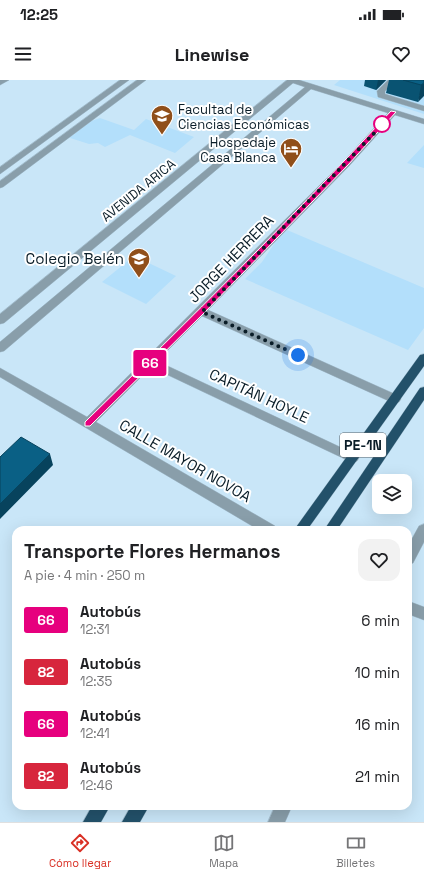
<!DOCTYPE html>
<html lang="es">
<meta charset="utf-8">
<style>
:root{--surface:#fff;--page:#f2f2f2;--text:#202124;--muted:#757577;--line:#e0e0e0;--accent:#d93025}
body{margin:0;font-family:"Space Grotesk",sans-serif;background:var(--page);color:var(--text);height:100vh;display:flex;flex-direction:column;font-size:15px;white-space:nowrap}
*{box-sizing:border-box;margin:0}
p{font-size:13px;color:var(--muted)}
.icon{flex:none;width:22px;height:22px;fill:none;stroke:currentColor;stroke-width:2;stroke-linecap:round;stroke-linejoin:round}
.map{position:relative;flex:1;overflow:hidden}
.drawer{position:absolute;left:12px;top:446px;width:400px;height:284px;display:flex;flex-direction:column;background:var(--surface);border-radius:12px;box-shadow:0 4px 16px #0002}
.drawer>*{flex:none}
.badge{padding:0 8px;border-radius:3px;font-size:14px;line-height:26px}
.controls{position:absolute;left:372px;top:394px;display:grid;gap:8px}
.controls a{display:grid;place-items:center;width:40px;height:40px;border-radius:8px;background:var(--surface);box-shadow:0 4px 16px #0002;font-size:20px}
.you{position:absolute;width:20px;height:20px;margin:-10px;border:3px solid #fff;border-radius:50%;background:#1a73e8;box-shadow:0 0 0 6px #1a73e833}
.map>.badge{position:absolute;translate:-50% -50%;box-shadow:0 0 0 2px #fff}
.round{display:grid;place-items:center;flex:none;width:42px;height:42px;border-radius:12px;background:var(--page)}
.head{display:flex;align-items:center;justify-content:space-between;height:68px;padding:0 12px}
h1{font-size:19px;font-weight:700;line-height:30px}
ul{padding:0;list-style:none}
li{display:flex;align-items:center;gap:12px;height:52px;padding:0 12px}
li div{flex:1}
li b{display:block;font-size:15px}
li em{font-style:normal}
li .badge{min-width:44px;font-weight:700;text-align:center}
.status{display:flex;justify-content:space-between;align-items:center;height:28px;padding:0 20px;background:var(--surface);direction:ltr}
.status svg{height:11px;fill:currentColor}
header{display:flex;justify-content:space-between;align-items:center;height:52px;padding:0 12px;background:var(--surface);font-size:18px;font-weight:700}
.menu{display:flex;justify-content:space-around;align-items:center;height:56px;border-top:1px solid var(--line);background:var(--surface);font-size:11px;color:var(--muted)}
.menu a{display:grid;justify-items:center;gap:2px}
.menu .current{color:var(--accent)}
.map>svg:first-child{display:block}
.built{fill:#b3dffb}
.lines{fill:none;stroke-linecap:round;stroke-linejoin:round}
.minor-casing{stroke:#a7c2d3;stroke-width:1}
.highway-casing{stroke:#a7c2d3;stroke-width:1}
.minor{fill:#899eaa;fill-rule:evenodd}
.highway{fill:#23516a;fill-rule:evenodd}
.wall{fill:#095372}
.shaded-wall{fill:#07435d}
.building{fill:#0a6085;stroke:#07435d}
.line{fill:#e6007e;stroke:#fff}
.walk{stroke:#0a1d28;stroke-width:4;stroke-dasharray:0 7.2}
.stop-dot{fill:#fff;stroke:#e6007e;stroke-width:2}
.labels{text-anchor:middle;stroke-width:4;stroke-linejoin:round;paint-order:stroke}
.far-poi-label{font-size:13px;fill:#0a1d28;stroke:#fff;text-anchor:start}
.far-street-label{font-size:13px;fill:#0a1d28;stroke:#fff}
.shield{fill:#fff;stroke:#546168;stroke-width:1}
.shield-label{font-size:14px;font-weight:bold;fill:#0a1d28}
.poi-label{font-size:15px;fill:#0a1d28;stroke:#fff;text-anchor:end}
.street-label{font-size:15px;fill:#0a1d28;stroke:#fff}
</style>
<div class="status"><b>12:25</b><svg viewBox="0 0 49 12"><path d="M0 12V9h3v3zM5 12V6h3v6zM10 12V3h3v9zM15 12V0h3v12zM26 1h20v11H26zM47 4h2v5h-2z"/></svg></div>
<header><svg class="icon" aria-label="menu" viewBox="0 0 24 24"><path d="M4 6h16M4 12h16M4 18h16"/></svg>Linewise<svg class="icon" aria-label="heart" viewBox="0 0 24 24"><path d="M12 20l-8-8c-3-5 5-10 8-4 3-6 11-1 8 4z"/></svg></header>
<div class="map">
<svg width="424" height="742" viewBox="0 0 424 742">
<rect width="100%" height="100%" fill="#c9e6f8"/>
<path class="built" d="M 340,0 L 424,0 L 424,34 L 334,5 Z
M 100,38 L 134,50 L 146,39 L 194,57 L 175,73 L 130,55 L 105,67 L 98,63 L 89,64 L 67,57 L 83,44 Z
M 424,65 L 424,88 L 407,83 Z
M 287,150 L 424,208 L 424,248 L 408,270 L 245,199 L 262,182 L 276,161 Z
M 134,176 L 176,196 L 146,224 L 102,202 Z"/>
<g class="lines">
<g class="minor-casing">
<path id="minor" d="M 0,0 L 9,0 L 0,5 Z
M 120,0 L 129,0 L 0,94 L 0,87 Z
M 137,0 L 146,0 L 3,107 L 0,108 L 0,101 Z
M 287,0 L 299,0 L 424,39 L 424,44 L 395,35 L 349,86 L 208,230 L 399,316 L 401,319 L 399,322 L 395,323 L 391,322 L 202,236 L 157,281 L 357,375 L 359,378 L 357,381 L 353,383 L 349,381 L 151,287 L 96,342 L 275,446 L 276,450 L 259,450 L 0,297 L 0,288 L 87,337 L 343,82 L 388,33 L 311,9 L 4,271 L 0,272 L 0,262 L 305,7 L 293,3 L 4,243 L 0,244 L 0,234 Z
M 388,0 L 396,0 L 385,11 L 385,14 L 424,26 L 424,31 L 378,17 L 377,11 Z
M 424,444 L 424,462 L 413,483 L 408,485 L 408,466 L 419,446 Z
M 408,521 L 424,527 L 424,540 L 408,534 Z
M 275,726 L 292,726 L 285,742 L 268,742 Z"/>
</g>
<g class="highway-casing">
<path id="highway" d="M 424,274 L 424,286 L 307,450 L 294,450 L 420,275 Z
M 424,307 L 424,320 L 337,450 L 324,450 L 420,308 Z
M 92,726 L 110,726 L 101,742 L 83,742 Z
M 131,726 L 149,726 L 140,742 L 122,742 Z"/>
</g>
<use href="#minor" class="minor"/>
<use href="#highway" class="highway"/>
</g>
<path class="wall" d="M 365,0 L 386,0 L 376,10 L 364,6 Z
M 389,0 L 424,0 L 418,22 L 386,13 Z"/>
<path class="shaded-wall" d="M 378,0 L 386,0 L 376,10 Z
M 424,3 L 424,16 L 418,22 L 421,5 Z
M 50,374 L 53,385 L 0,439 L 0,424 Z"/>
<path class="building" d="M 403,0 L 424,0 L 424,3 L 421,5 Z
M 21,357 L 50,374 L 0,424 L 0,377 Z"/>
<path class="line" d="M 391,31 L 396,32 L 348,85 L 204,233 L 90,346 L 85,346 L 85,342 C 189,240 292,138 391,31 Z"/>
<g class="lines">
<path class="walk" d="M 298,275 L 202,232 L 384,43 L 382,44"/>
</g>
<defs>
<g id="university-pin" transform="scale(1.15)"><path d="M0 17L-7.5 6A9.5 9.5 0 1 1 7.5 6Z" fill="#904f1a" stroke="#fff"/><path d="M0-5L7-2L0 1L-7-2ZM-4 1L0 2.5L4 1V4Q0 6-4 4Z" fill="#fff"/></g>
<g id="hotel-pin" transform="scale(1.15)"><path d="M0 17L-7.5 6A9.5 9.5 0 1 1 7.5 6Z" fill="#904f1a" stroke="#fff"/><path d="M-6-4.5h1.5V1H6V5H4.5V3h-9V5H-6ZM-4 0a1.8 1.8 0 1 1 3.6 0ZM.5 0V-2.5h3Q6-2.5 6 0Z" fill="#fff"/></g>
<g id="school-pin" transform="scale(1.15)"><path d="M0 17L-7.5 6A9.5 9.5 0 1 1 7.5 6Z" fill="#904f1a" stroke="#fff"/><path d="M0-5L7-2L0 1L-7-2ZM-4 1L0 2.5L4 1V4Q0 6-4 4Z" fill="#fff"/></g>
</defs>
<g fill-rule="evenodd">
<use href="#university-pin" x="162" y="36"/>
<use href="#hotel-pin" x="291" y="69"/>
<use href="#school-pin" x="139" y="179"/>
</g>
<circle class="stop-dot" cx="382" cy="44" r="8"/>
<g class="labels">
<g class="far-poi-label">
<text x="178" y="34">Facultad de<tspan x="178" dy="15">Ciencias Económicas</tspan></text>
<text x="276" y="67" text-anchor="end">Hospedaje<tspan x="276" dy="15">Casa Blanca</tspan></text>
</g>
<g class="far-street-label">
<text transform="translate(138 110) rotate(-39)" y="5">AVENIDA ARICA</text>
</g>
<rect class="shield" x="340" y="353" width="46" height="24" rx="3"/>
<g class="shield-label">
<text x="363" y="370">PE-1N</text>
</g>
<g class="poi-label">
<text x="124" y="184">Colegio Belén</text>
</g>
<g class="street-label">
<text transform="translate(231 179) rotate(-46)" y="5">JORGE HERRERA</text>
<text transform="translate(259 316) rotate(25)" y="5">CAPITÁN HOYLE</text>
<text transform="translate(185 381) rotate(30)" y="5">CALLE MAYOR NOVOA</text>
</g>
</g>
</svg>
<div class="controls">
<a><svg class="icon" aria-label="layers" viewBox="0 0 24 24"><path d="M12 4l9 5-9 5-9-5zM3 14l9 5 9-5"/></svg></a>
</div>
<div class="you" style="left:298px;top:275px"></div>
<b class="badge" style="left:150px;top:283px;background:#e6007e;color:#fff">66</b>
<section class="drawer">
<div class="head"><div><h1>Transporte Flores Hermanos</h1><p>A pie · 4 min · 250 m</p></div><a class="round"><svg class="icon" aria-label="heart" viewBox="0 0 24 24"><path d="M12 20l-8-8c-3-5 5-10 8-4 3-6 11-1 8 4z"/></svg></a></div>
<ul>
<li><span class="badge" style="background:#e6007e;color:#fff">66</span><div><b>Autobús</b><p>12:31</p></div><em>6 min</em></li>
<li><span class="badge" style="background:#d7263d;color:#fff">82</span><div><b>Autobús</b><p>12:35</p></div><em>10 min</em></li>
<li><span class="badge" style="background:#e6007e;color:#fff">66</span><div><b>Autobús</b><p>12:41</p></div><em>16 min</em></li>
<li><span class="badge" style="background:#d7263d;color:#fff">82</span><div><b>Autobús</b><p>12:46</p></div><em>21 min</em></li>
</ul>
</section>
</div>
<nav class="menu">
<a class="current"><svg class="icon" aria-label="directions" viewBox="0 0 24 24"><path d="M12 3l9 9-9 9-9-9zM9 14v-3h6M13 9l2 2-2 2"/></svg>Cómo llegar</a>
<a><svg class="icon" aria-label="map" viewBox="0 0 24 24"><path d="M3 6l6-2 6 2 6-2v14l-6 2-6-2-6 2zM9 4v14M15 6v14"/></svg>Mapa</a>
<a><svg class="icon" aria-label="tickets" viewBox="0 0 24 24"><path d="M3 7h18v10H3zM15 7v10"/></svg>Billetes</a>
</nav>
